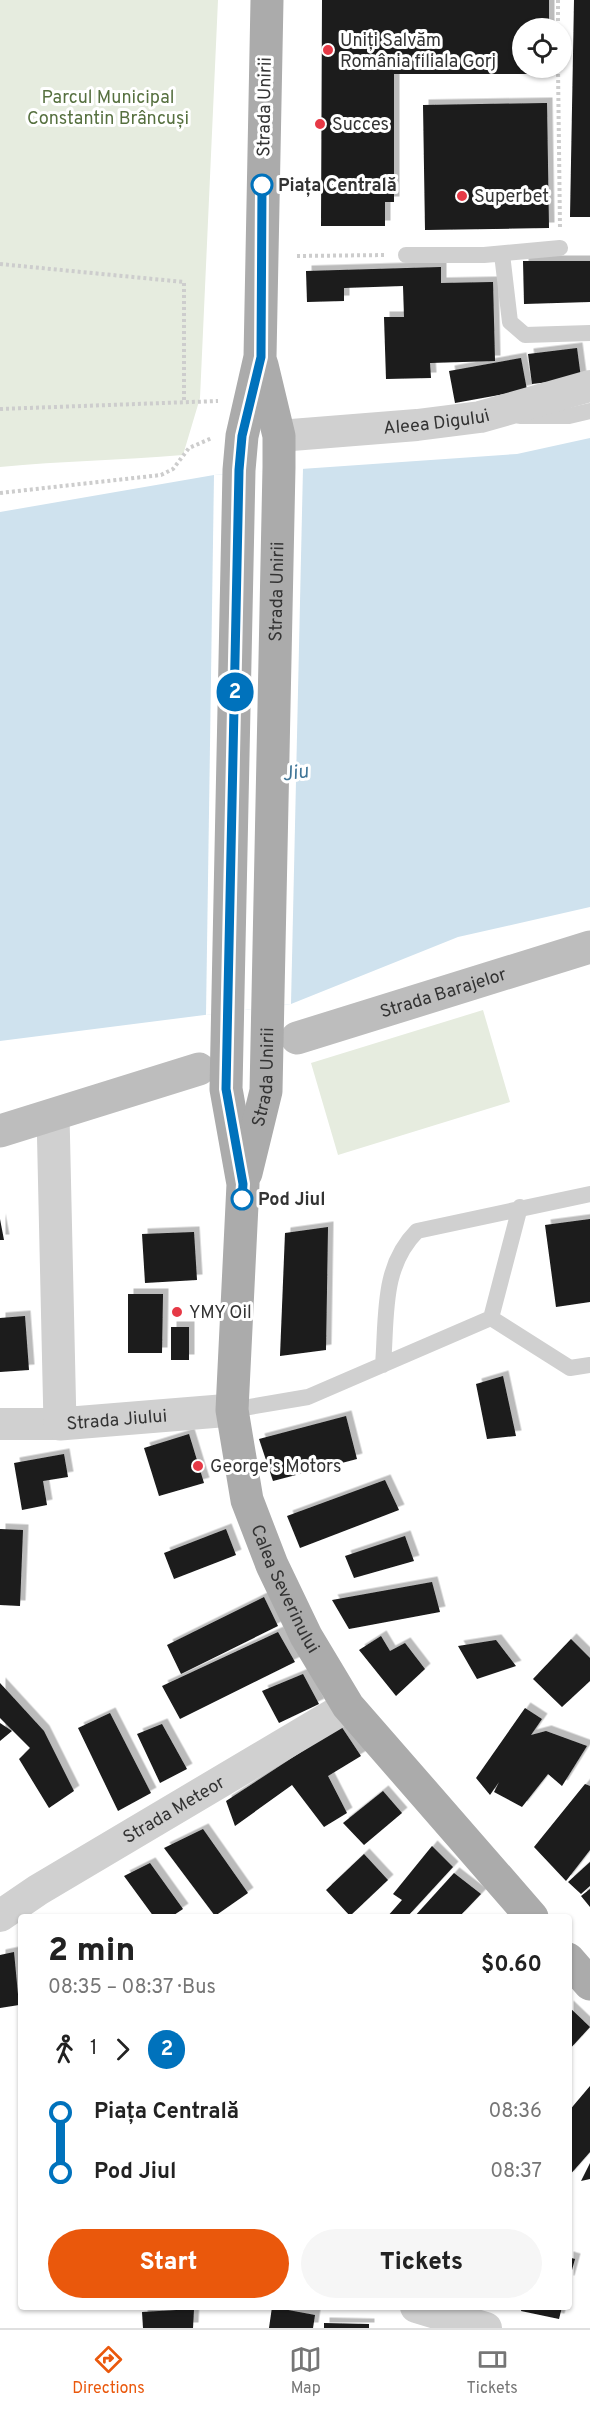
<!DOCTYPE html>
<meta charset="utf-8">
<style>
:root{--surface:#fff;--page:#f6f6f6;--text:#222;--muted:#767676;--line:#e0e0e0;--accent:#ea580c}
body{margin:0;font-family:Overpass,sans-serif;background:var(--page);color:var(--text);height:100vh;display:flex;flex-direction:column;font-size:22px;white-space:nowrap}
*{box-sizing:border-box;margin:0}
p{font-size:20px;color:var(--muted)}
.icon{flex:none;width:33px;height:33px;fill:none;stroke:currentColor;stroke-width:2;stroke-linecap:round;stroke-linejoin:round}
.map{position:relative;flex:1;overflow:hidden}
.drawer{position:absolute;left:18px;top:1914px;width:554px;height:396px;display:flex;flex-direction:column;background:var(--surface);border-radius:6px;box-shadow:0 2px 4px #0004}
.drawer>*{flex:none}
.badge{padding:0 12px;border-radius:20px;font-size:21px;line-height:39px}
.controls{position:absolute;left:512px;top:18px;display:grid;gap:12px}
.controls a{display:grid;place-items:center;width:60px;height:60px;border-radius:50%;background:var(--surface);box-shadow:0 2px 4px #0004;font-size:30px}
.map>.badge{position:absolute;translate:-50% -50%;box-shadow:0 0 0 3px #fff}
.legs{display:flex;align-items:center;gap:9px;height:66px;padding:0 30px;font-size:20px}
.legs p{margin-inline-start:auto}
.overview{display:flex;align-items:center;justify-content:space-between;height:102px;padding:0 30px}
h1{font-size:33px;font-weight:800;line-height:45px}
.primary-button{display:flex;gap:12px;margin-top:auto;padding:12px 30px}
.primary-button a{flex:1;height:69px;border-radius:36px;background:var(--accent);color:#fff;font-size:24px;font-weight:800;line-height:69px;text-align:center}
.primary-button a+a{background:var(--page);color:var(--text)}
ul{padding:0 30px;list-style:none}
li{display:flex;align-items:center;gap:21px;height:60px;font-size:22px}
li i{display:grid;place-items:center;width:9px;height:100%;margin:0 8px;background:currentColor}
li i::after{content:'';width:15px;height:15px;margin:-8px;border:4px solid;border-radius:50%;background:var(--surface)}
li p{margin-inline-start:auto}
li:first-child i{background:linear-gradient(#0000 50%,currentColor 0)}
li:last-child i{background:linear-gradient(currentColor 50%,#0000 0)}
.tabs{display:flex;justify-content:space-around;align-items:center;height:84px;border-top:2px solid var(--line);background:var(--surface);font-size:16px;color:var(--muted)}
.tabs a{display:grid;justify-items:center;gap:3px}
.tabs .active{color:var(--accent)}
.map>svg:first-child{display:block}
.green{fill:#e6ecdf}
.water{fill:#cfe2ee}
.pier{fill:#fff}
.building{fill:#1a1a1a;filter:url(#shadow)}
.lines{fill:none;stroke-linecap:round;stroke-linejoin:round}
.path{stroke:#cdcdcd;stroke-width:4;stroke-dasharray:3 3;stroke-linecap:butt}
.service{stroke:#d0d0d0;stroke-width:16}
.minor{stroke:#d0d0d0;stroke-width:32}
.tertiary{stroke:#d0d0d0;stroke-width:33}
.secondary{stroke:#bdbdbd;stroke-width:33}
.primary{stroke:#ababab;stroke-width:33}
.line-1-casing{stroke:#fff;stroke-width:14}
.line-1{stroke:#0072bc;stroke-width:9}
.poi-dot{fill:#e63946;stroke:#fff;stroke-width:2}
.stop-1-dot{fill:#fff;stroke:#0072bc;stroke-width:3}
.labels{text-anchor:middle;stroke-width:6;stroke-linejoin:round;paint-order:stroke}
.poi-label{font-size:18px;fill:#333;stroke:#fff;text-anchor:start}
.park-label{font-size:18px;fill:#56703f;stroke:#fff}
.street-label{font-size:18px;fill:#333;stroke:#fff}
.stop-label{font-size:18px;font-weight:bold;fill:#333;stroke:#fff;text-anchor:start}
.water-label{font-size:20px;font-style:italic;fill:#3f7597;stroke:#fff}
</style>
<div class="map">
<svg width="590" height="2328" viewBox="0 0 590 2328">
<defs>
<filter id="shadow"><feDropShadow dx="5.5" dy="-5.5" stdDeviation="0" flood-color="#0004"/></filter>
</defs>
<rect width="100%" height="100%" fill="#fff"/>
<path class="green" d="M 0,0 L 218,0 L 200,398 L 183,455 C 122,460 61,461 0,467 Z
M 483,1010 L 510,1102 L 338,1155 L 311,1063 Z"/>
<path class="water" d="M 590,438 L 590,907 L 458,937 L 291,1004 L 0,1041 L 0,512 L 214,475 L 517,454 Z"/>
<path class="pier" d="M 303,468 L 291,1004 L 206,1015 L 214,475 Z"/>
<path class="building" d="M 322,0 L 549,0 L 549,28 L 522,28 L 522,68 L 549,68 L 549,74 L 394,74 L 394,202 L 385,202 L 385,226 L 321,226 Z
M 574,0 L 590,0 L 590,217 L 570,217 Z
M 547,103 L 549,228 L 425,230 L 423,105 Z
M 523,261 L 590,261 L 590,302 L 524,304 Z
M 441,267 L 441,283 L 493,282 L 495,361 L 430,363 L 431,378 L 386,379 L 384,317 L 404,317 L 403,286 L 344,288 L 344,301 L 307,302 L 306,271 Z
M 577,348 L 581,378 L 532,384 L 528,354 Z
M 521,358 L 527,390 L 455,403 L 449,371 Z
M 0,1219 L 4,1240 L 0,1240 Z
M 590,1219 L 590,1302 L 556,1307 L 545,1225 Z
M 328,1227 L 326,1350 L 280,1356 L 285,1233 Z
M 194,1232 L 197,1280 L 145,1283 L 142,1234 Z
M 128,1294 L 163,1294 L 162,1353 L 128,1353 Z
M 25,1316 L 29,1370 L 0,1372 L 0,1318 Z
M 171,1327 L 189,1327 L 189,1360 L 171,1360 Z
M 503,1376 L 516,1436 L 487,1439 L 476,1384 Z
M 346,1416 L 357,1459 L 273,1481 L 259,1439 Z
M 189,1434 L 204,1483 L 159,1496 L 144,1448 Z
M 64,1454 L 68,1477 L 43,1481 L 47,1505 L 22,1510 L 14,1463 Z
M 385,1480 L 399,1510 L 300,1548 L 287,1516 Z
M 0,1529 L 23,1530 L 20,1606 L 0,1605 Z
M 226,1529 L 236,1555 L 174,1579 L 164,1553 Z
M 405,1536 L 414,1561 L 354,1578 L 345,1556 Z
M 432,1582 L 440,1612 L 349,1629 L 332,1600 Z
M 264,1597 L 278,1626 L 181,1674 L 167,1645 Z
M 278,1632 L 295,1662 L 180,1719 L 162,1686 Z
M 381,1636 L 390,1651 L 405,1643 L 425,1669 L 396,1696 L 359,1650 Z
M 571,1639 L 590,1658 L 590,1681 L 562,1707 L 533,1679 Z
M 496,1640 L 516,1666 L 477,1679 L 458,1646 Z
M 303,1674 L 319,1704 L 279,1723 L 262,1691 Z
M 0,1683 L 44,1731 L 74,1791 L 49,1808 L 19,1759 L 30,1748 L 0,1718 Z
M 525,1708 L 542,1719 L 531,1735 L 546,1731 L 587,1746 L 562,1786 L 548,1774 L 522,1807 L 494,1792 L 499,1782 L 490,1795 L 476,1778 Z
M 110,1713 L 151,1793 L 118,1811 L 78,1728 Z
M 0,1723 L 12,1731 L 0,1741 Z
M 162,1724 L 187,1769 L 160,1783 L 137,1734 Z
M 341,1726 L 361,1756 L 328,1776 L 347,1813 L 324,1827 L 292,1785 L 235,1826 L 226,1801 Z
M 585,1784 L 590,1786 L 590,1850 L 566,1881 L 534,1847 Z
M 383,1791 L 402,1813 L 364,1845 L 343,1823 Z
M 203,1829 L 248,1893 L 215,1916 L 164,1848 Z
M 432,1846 L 453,1867 L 407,1917 L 387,1917 L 402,1900 L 393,1894 Z
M 364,1854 L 388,1880 L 350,1916 L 326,1890 Z
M 590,1862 L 590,1886 L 581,1894 L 568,1882 Z
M 150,1863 L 183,1909 L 171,1917 L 154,1917 L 124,1876 Z
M 454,1873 L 481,1894 L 459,1917 L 414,1917 Z
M 590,1889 L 590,1907 L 581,1896 Z
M 14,1952 L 19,2005 L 0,2008 L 0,1955 Z
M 568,2006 L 590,2027 L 568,2051 Z
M 590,2086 L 590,2152 L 568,2177 L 568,2112 Z
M 590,2163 L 590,2179 L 581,2181 Z
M 568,2257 L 575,2259 L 569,2281 L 568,2281 Z
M 272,2307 L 315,2315 L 313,2328 L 269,2328 Z
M 522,2307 L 562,2307 L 559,2319 L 521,2311 Z
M 194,2309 L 193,2328 L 143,2328 L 142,2312 Z
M 324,2323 L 369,2324 L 369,2328 L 324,2328 Z"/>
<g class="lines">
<path class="path" d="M 558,0 L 558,28
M 558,68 L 560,229
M 297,256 L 387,255
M 0,264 L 184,282 L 184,402
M 0,409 L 218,401
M 0,493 L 161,475 L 173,469 L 189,448 L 212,438"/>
<path class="service" d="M 502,254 L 510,322 L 525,335 L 590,333
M 406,255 L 484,255 L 560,248
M 520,416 L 569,416 L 590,411
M 491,1318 L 570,1368 L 590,1365
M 383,1365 C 387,1317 381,1267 417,1231 L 590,1194
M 232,1410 L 308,1397 L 491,1318 L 520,1207"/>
<g class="minor">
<path id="s1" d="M 279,436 L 417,425 L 480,417 L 590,386"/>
<path d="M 0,1424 L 60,1424"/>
<path id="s2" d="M 0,1916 L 38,1890 L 348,1706"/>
<path d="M 416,2307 L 486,2328"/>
</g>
<path class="tertiary" id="s3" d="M 53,1115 L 60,1424 L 232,1410"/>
<g class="secondary">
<path id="s4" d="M 297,1038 L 590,947"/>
<path d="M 0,1131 L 199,1069"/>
</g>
<g class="primary">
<path id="s5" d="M 267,0 L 260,357 L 242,436 L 239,470 L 226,1089 L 243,1184 L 232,1410 L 247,1500 L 272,1565 L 306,1636 L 348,1706 L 532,1917"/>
<path id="s6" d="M 246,1173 L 266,1091 L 279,467 L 279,436 L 262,365"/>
<path d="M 568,1959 L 590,1984"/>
</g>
</g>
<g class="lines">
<g class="line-1-casing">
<path id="line-1" d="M 242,1199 L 243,1184 L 226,1089 L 227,1041 L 239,470 L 242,436 L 261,357 L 262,185"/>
</g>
<use href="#line-1" class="line-1"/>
</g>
<g class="poi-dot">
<circle cx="328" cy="50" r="6"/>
<circle cx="320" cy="124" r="6"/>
<circle cx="462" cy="196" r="6"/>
<circle cx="177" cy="1312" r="6"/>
<circle cx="198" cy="1466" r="6"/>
</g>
<g class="stop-1-dot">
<circle cx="262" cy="185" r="10"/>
<circle cx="242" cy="1199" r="10"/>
</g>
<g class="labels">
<g class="poi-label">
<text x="340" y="46">Uniți Salvăm<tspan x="340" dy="21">România filiala Gorj</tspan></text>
<text x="332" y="130">Succes</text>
<text x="474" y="202">Superbet</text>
<text x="189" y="1318">YMY Oil</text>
<text x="210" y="1472">George's Motors</text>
</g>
<g class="park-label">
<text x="108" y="103">Parcul Municipal<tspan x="108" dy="21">Constantin Brâncuși</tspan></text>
</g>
<g class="street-label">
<text transform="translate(264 107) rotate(-89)" y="6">Strada Unirii</text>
<text dy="6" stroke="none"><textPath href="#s1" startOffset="158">Aleea Digului</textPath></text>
<text dy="6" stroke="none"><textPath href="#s6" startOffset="584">Strada Unirii</textPath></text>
<text dy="6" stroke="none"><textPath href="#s4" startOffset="153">Strada Barajelor</textPath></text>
<text dy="6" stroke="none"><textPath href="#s6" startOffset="98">Strada Unirii</textPath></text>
<text dy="6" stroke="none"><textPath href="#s3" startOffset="366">Strada Jiului</textPath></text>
<text dy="6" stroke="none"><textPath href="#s5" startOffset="1602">Calea Severinului</textPath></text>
<text dy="6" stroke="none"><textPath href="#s2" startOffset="204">Strada Meteor</textPath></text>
</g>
<g class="stop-label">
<text x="278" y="191">Piața Centrală</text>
<text x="258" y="1205">Pod Jiul</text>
</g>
<g class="water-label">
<text transform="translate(295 772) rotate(-8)" y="7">Jiu</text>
</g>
</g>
</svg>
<div class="controls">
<a><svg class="icon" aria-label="locate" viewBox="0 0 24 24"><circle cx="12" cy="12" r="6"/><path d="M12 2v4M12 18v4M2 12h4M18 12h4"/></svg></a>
</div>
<b class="badge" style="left:235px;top:692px;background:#0072bc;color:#fff">2</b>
<section class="drawer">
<div class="overview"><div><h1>2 min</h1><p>08:35 – 08:37 · Bus</p></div><b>$0.60</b></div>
<div class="legs"><svg class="icon" aria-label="walk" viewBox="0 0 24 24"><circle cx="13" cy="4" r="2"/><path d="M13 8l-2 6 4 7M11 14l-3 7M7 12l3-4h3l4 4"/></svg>1<svg class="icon" aria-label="forward" viewBox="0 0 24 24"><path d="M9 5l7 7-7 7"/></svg><b class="badge" style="background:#0072bc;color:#fff">2</b></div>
<ul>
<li><i style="color:#0072bc"></i><b>Piața Centrală</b><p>08:36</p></li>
<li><i style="color:#0072bc"></i><b>Pod Jiul</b><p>08:37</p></li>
</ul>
<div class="primary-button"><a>Start</a><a>Tickets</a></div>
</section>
</div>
<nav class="tabs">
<a class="active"><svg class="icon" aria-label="directions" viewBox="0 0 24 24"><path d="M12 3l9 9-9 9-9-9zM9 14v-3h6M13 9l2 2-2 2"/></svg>Directions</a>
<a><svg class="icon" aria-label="map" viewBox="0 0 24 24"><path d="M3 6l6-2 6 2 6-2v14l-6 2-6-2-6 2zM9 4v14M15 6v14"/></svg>Map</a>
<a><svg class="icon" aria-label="tickets" viewBox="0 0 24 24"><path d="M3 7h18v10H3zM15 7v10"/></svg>Tickets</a>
</nav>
